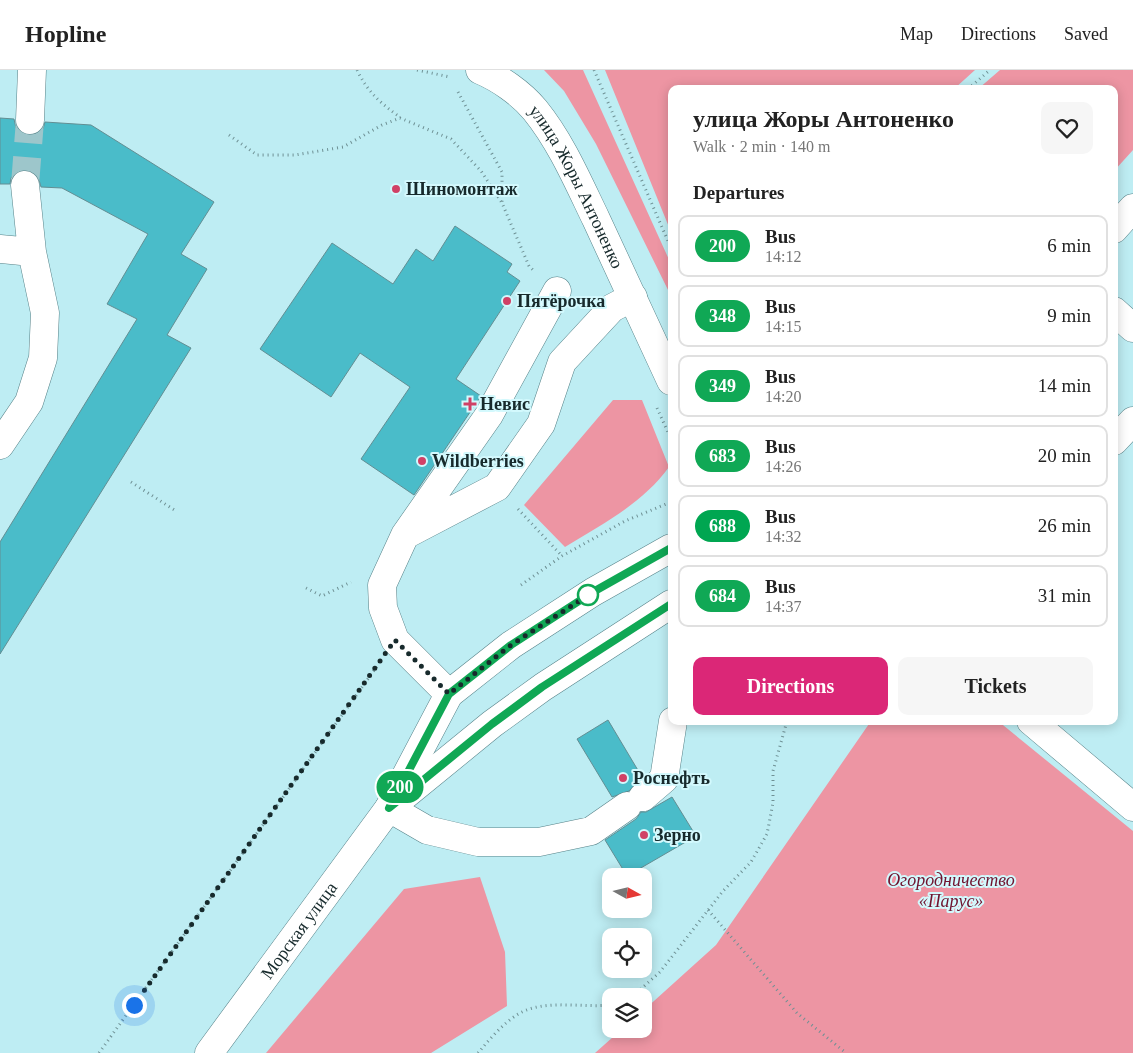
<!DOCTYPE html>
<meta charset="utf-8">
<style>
:root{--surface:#fff;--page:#f6f6f6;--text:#222;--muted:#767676;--line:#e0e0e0;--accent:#db2777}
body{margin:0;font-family:"Times New Roman",serif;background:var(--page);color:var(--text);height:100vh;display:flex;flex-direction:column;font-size:19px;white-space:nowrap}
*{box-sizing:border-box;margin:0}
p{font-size:16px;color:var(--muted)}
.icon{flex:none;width:28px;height:28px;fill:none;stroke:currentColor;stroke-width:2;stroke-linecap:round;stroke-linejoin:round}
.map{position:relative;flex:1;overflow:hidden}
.side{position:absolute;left:668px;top:15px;width:450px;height:640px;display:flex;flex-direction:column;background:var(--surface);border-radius:10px;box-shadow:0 2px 12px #0003}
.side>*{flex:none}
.badge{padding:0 10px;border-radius:16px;font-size:18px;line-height:32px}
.needle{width:32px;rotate:98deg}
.controls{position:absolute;left:602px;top:798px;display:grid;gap:10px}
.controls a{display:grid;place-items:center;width:50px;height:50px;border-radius:10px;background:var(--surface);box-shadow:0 2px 12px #0003;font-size:25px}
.you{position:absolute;width:25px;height:25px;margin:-12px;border:4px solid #fff;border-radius:50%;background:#1a73e8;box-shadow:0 0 0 8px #1a73e833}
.map>.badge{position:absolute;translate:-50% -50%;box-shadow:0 0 0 2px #fff}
h2{padding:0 25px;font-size:19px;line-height:45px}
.round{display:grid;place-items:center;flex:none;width:52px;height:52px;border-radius:10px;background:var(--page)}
.headline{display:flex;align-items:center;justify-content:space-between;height:85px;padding:0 25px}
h1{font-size:24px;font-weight:700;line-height:38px}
.cta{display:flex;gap:10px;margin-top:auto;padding:10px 25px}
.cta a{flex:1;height:58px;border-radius:10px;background:var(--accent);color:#fff;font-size:20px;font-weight:700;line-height:58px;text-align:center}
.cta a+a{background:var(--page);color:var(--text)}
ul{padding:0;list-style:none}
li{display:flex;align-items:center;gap:15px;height:62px;margin:0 10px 8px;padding:0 15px;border:2px solid var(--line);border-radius:10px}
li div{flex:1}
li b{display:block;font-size:19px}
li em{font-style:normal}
li .badge{min-width:55px;font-weight:700;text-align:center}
header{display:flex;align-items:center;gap:30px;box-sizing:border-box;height:70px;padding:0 25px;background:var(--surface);border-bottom:1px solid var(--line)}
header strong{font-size:24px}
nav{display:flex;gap:28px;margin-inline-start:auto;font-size:18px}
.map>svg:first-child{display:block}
.green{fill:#ed95a3}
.building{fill:#4abcc9;stroke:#628e93}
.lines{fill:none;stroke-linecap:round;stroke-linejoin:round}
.minor-tunnel{stroke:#9dc6cb;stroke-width:28;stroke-dasharray:28 14;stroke-linecap:butt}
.minor-casing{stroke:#568288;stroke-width:29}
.major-casing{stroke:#568288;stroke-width:29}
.path{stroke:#6e9094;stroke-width:3;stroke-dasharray:1 4;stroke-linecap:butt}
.minor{stroke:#fff;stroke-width:28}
.major{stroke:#fff;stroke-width:28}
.line-casing{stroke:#fff;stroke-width:11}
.line{stroke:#10a855;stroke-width:8}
.walk{stroke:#172a2c;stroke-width:5;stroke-dasharray:0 9}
.poi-dot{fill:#d04166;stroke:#d3f9fd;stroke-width:2}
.stop-dot{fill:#fff;stroke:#10a855;stroke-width:2.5}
.labels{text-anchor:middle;stroke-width:4;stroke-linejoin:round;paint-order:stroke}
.poi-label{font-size:18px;font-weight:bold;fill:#172a2c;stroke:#d3f9fd;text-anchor:start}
.street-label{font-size:18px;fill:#172a2c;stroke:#d3f9fd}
.park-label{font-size:18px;font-style:italic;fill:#70142f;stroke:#d3f9fd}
</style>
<header>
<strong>Hopline</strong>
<nav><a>Map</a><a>Directions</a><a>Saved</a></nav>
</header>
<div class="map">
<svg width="1133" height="983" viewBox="0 0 1133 983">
<rect width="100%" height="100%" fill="#beedf3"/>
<path class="green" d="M 544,0 L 583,0 L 671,194 L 671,226 L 596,74 L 564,21 Z
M 605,0 L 975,0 L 954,19 L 671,19 L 671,162 Z
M 1000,0 L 1133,0 L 1133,80 L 1114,101 L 1114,19 L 978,19 Z
M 613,330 L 642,330 L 669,397 C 643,433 603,454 565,477 L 524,435 Z
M 871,651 L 998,651 L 1133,761 L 1133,983 L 595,983 L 622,959 L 644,959 L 644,940 L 716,875 Z
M 480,807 L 505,882 L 507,936 L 431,983 L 266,983 L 404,819 Z"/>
<path class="building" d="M 0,48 L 14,49 L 16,58 L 21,63 L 29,66 L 38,64 L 43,59 L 45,52 L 91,55 L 214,132 L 181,184 L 207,199 L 167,265 L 191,278 L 0,584 L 0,472 L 137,249 L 107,234 L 148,164 L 62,118 L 41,117 L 38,106 L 31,101 L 23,100 L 16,102 L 11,108 L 10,114 L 0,114 Z
M 455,156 L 512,194 L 507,202 L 520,211 L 456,309 L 481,326 L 414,425 L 361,389 L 410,317 L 360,283 L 331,327 L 260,279 L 332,173 L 393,214 L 416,179 L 433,191 Z
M 608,650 L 642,707 L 629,721 L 612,727 L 577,669 Z
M 672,727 L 696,766 L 627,806 L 605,770 L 636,749 L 641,742 L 646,742 Z"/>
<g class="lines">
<path class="minor-tunnel" d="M 25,115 L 30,50"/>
<g class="minor-casing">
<path id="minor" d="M 30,50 L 32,0
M 25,115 L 32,182
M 0,179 L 32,182 L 45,243 L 43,288 L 29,332 L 0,375
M 1114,241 L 1133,258
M 1114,371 L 1133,351
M 409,463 L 497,417 L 541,354 L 562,292 L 612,238 L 633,227
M 449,624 L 395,570 L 383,538 L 382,515 L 405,465 L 489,345 L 557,221
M 1031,651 L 1133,737
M 643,727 L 664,709 L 673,651
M 389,738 L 427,760 L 478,772 L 539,772 L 591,761 L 627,736"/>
</g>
<g class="major-casing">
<g id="major">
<path id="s1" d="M 480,0 C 499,8 521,23 535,40 C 561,72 578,112 596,149 C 621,203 646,257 671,311"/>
<path d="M 1114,159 L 1133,138"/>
<path d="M 399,730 L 492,654 L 543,617 L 671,534"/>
<path id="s2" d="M 209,983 L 389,738 L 449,624 L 511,575 L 593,522 L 671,478"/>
</g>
</g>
<path class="path" d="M 357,0 C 367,21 381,34 400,47
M 417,0 L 450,7
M 594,0 L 671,178
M 968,19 L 990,0
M 458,22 L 502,102 L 502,132
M 229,65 L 257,85 L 295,85 L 343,77 L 382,55 L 400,48 L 451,69 L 481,101 L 502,133 L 529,196 L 535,202
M 657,338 L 671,369
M 131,412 L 176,441
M 518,439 L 562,486
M 521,515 L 562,486 L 625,451 L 671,432
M 306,518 L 322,526 L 351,512
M 708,840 L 797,943 L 846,983
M 633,926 L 660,902 L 723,821 L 751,792 L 767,764 L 773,733 L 773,701 L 787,651
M 99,983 L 378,595
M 478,983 C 490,969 504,952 520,943 C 546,929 583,938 611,935"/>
<use href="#minor" class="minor"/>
<use href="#major" class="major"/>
</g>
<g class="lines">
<g class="line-casing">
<path id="line" d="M 671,478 L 593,522 L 511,575 L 449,624 L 389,738 L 492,654 L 542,617 L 671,534"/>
</g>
<use href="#line" class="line"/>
<path class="walk" d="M 134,935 L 395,570 L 449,624 L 511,575 L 593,522 L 588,525"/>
</g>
<g class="poi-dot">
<circle cx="396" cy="119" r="5"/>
<circle cx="507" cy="231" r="5"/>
<path d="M467.5 326.5h5v5h5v5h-5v5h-5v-5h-5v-5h5z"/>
<circle cx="422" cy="391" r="5"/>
<circle cx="623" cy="708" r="5"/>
<circle cx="644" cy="765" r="5"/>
</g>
<circle class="stop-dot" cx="588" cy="525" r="10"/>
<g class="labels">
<g class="poi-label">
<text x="406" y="125">Шиномонтаж</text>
<text x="517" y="237">Пятёрочка</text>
<text x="480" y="340">Невис</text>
<text x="432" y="397">Wildberries</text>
<text x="633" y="714">Роснефть</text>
<text x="654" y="771">Зерно</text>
</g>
<g class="street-label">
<text dy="6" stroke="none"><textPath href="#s1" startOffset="156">улица Жоры Антоненко</textPath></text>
<text dy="6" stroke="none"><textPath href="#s2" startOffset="152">Морская улица</textPath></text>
</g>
<g class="park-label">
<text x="951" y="816">Огородничество<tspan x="951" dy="21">«Парус»</tspan></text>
</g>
</g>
</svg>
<div class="controls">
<a><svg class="needle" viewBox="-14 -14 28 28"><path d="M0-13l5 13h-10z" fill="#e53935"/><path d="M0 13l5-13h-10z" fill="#767676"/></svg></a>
<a><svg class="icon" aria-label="locate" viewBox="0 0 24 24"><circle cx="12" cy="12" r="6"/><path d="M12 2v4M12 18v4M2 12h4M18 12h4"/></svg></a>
<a><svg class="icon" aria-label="layers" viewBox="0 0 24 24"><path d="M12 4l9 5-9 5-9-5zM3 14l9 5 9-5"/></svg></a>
</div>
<div class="you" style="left:134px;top:935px"></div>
<b class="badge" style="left:400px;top:717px;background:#10a855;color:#fff">200</b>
<section class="side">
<div class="headline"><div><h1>улица Жоры Антоненко</h1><p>Walk · 2 min · 140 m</p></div><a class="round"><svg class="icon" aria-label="heart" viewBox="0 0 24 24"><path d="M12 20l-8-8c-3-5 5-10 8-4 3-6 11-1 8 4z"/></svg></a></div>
<h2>Departures</h2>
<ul>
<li><span class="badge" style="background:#10a855;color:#fff">200</span><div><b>Bus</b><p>14:12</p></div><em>6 min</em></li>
<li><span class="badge" style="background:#10a855;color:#fff">348</span><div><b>Bus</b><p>14:15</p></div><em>9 min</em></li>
<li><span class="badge" style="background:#10a855;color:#fff">349</span><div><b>Bus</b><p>14:20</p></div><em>14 min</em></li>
<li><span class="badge" style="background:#10a855;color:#fff">683</span><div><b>Bus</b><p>14:26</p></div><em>20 min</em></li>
<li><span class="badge" style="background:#00a651;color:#fff">688</span><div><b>Bus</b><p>14:32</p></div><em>26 min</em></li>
<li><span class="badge" style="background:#10a855;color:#fff">684</span><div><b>Bus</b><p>14:37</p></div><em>31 min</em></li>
</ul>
<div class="cta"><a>Directions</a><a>Tickets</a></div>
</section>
</div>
